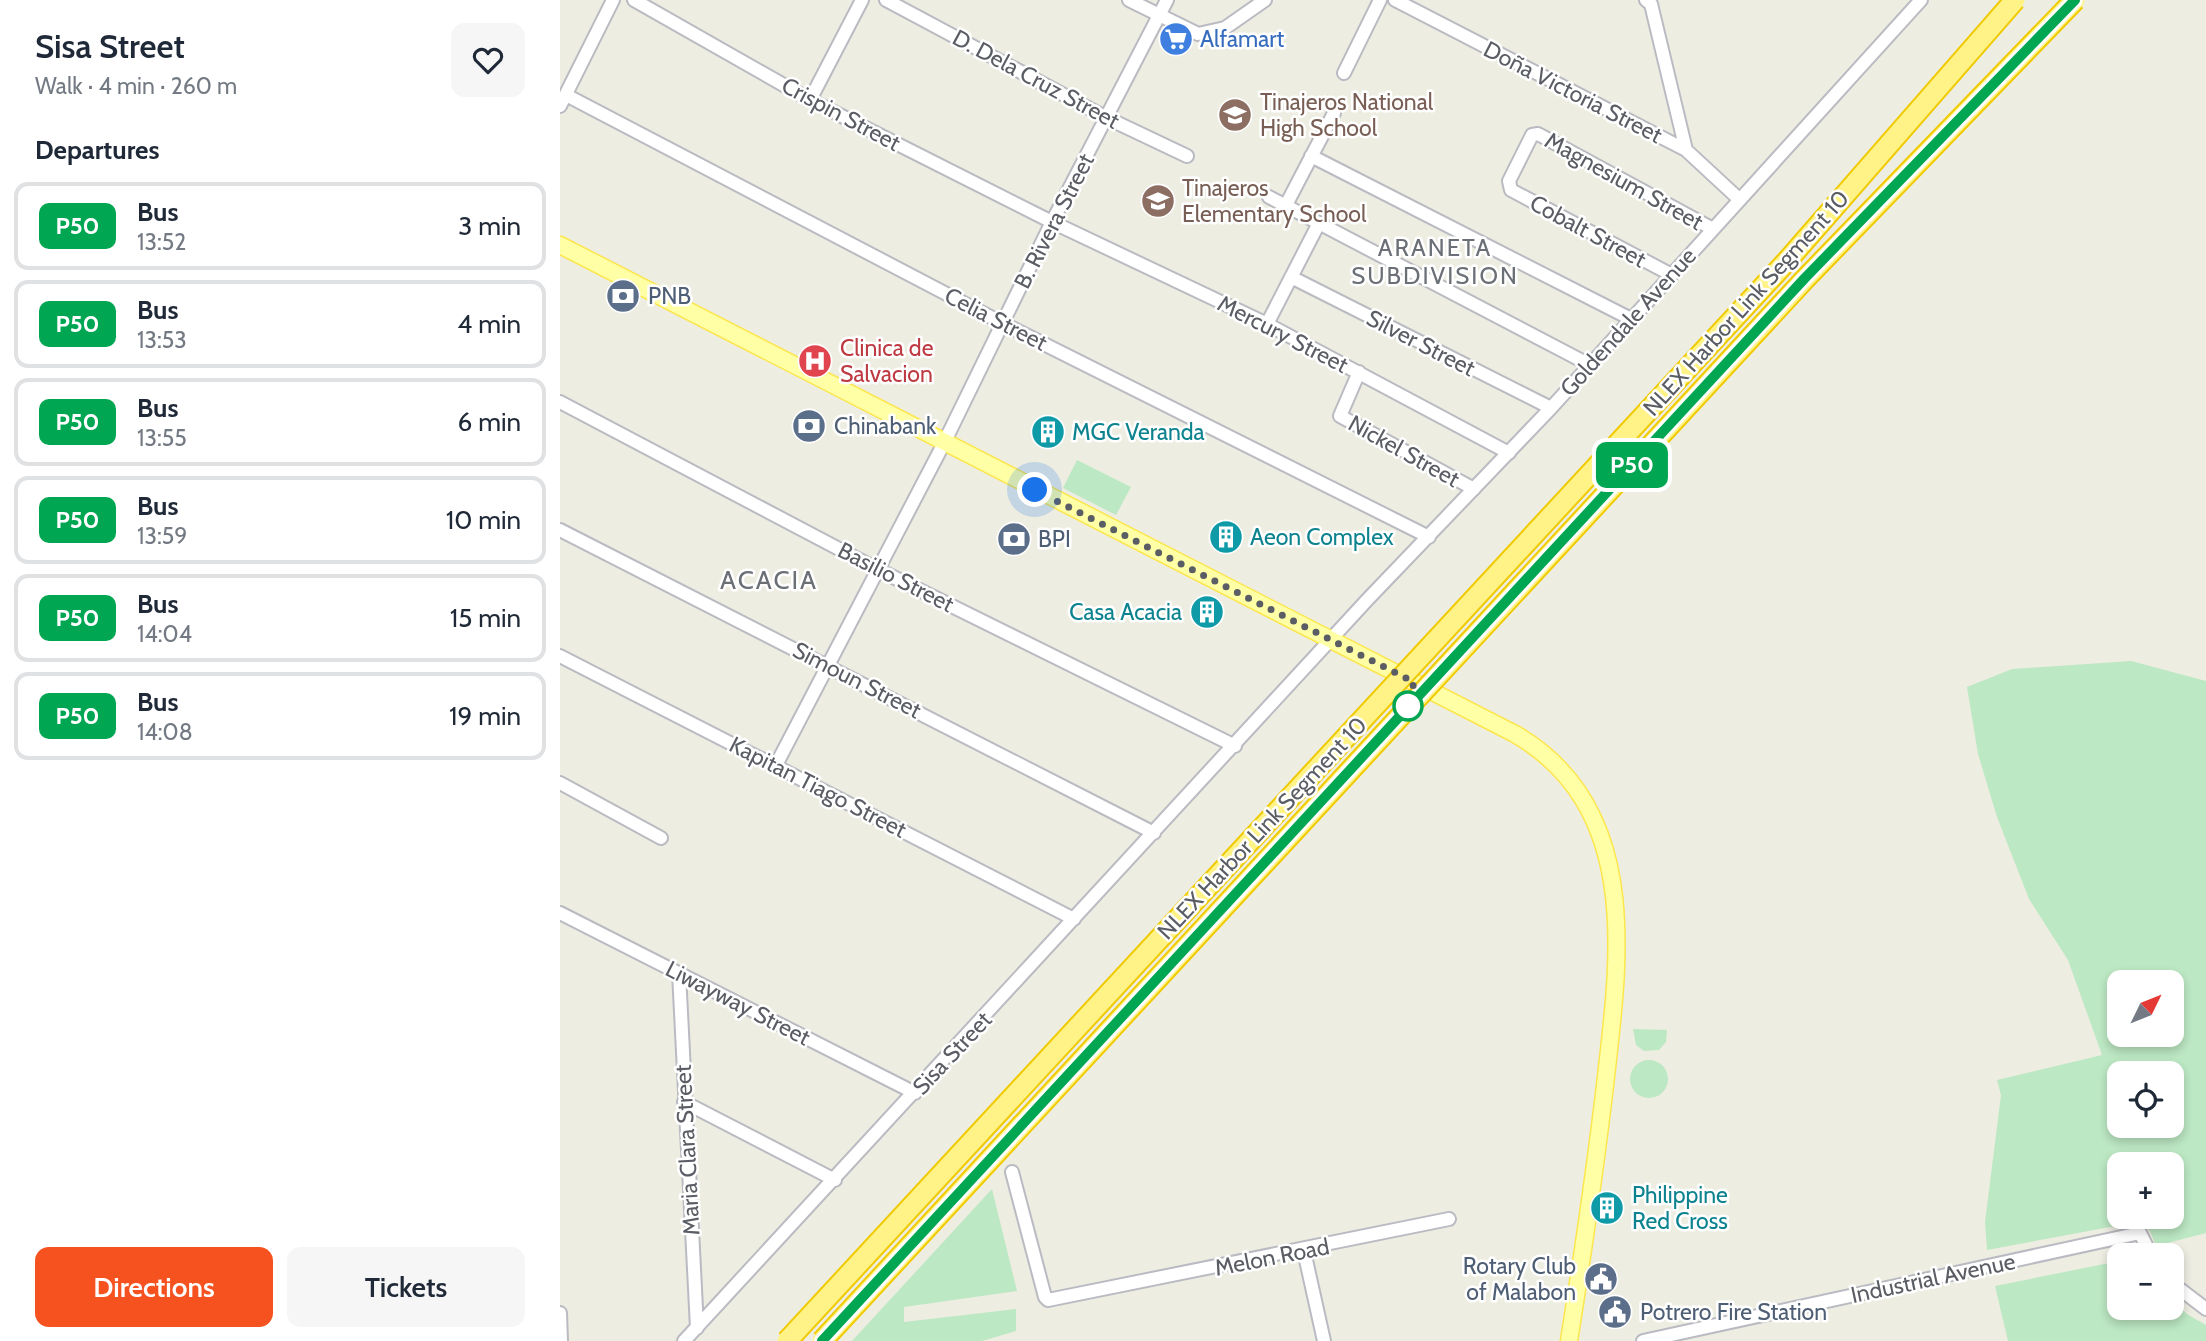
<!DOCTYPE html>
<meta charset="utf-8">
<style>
:root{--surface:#fff;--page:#f6f6f7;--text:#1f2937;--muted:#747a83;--line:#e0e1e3;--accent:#f65220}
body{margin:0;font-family:Cabin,sans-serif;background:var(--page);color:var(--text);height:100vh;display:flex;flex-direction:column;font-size:26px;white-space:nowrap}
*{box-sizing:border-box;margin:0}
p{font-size:23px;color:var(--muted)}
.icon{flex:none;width:38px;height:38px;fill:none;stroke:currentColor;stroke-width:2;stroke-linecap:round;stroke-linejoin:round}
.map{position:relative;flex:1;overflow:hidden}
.drawer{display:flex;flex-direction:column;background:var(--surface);width:560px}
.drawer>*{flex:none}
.badge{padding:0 14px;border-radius:10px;font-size:24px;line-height:46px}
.needle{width:46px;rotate:47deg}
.controls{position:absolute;left:1547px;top:970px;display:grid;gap:14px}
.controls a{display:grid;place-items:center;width:77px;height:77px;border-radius:14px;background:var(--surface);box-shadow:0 4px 10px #0003;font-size:35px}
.you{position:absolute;width:35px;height:35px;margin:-18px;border:5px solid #fff;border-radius:50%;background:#1a73e8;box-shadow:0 0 0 10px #1a73e833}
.map>.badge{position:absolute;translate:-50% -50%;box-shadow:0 0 0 4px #fff}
h2{padding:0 35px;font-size:26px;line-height:63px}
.round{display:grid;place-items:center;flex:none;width:74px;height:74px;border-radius:14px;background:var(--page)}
.headline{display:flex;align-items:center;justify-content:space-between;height:119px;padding:0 35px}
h1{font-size:33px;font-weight:600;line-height:52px}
.primary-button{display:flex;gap:14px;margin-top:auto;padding:14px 35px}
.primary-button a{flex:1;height:80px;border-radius:14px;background:var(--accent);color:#fff;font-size:28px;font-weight:600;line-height:80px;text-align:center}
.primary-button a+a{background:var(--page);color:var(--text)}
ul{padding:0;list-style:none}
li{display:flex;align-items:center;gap:21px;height:88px;margin:0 14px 10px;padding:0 21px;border:4px solid var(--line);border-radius:14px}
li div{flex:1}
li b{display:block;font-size:26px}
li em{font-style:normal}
li .badge{min-width:77px;font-weight:700;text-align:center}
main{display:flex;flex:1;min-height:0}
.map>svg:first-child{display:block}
.green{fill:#bce8c3;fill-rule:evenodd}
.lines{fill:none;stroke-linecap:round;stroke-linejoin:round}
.minor-casing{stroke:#babbc2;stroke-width:16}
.major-casing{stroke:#fce64d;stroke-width:19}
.minor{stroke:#fff;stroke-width:12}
.major{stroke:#ffffa6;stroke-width:16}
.rail-casing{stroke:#b5b6b7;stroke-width:6}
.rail{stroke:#fff;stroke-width:3.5;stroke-dasharray:10;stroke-linecap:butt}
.highway-bridge-casing{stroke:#f0ca00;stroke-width:23;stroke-linecap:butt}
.highway-bridge{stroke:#fff388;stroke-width:19}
.line-casing{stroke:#fff;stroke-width:16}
.line{stroke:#00a651;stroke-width:10}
.walk{stroke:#5a5d64;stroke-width:7;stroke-dasharray:0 12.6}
.stop-dot{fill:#fff;stroke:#00a651;stroke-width:3.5}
.labels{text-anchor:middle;stroke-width:5;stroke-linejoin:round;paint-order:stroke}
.shop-label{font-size:23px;fill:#366cbe;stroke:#fff;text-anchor:start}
.street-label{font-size:23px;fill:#5a5d64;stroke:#fff}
.education-label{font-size:23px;fill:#785e54;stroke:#fff;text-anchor:start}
.service-label{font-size:23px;fill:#4e5e75;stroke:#fff;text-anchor:start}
.health-label{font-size:23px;fill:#be3a42;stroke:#fff;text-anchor:start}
.culture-label{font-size:23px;fill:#0d838f;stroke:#fff;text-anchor:start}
.neighbourhood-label{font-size:24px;letter-spacing:2px;fill:#6b6f76;stroke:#fff}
.quarter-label{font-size:26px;letter-spacing:2px;fill:#6b6f76;stroke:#fff}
</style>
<main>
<section class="drawer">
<div class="headline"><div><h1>Sisa Street</h1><p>Walk · 4 min · 260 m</p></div><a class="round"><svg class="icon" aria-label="heart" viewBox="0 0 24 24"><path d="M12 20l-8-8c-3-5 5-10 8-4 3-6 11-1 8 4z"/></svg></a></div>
<h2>Departures</h2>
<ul>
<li><span class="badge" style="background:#00a651;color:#fff">P50</span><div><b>Bus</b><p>13:52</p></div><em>3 min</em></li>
<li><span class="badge" style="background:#00a651;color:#fff">P50</span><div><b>Bus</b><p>13:53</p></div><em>4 min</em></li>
<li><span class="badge" style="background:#00a651;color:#fff">P50</span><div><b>Bus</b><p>13:55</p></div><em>6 min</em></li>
<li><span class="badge" style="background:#00a651;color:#fff">P50</span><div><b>Bus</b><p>13:59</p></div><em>10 min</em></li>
<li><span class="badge" style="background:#00a651;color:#fff">P50</span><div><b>Bus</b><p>14:04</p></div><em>15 min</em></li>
<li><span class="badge" style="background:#00a651;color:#fff">P50</span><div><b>Bus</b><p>14:08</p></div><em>19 min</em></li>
</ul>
<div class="primary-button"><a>Directions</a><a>Tickets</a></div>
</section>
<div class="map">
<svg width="1646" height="1341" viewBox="0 0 1646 1341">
<rect width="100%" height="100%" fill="#eeede2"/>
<path class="green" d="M 517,460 L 571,487 L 556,515 L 503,488 Z
M 1571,661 L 1646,681 L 1646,1233 L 1596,1246 L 1590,1231 L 1574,1216 L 1612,1216 L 1612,1164 L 1559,1164 L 1559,1202 L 1551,1142 L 1561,1225 L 1427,1250 L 1425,1222 L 1441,1095 L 1437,1080 L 1542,1055 L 1508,960 L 1469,899 L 1437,817 L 1418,754 L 1407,687 L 1452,669 ZM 1559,982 L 1612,982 L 1612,1034 L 1559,1034 ZM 1559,1073 L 1612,1073 L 1612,1125 L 1559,1125 Z
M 1073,1029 L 1107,1030 L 1106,1042 L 1099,1050 L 1084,1051 L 1076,1045 Z
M1070 1079a19 19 0 1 1 38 0a19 19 0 1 1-38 0Z
M 432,1189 L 457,1291 L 344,1307 L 344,1322 L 456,1309 L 456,1331 L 422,1341 L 292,1341 Z
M 1559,1261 L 1559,1307 L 1612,1307 L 1612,1300 L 1627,1314 L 1646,1325 L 1646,1341 L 1448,1341 L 1435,1286 Z"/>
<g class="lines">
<g class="minor-casing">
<path id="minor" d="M 74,0 L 250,100 L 492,222 L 707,324 L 949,453
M 326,0 L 547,118 L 627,156
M 569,0 L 638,34 L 665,28 L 705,0
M 835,0 L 1126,150 L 1180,200
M 1086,0 L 1091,4 L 1126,150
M 784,73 L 820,0
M 6,95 L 442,323 L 869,537
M 250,100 L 302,0
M 0,106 L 53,0
M 751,156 L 1071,319
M 709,197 L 1030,365
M 726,205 L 774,113
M 1110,274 L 951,190 L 949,181 L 972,135 L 978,134 L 1153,229
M 731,277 L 991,408
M 707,324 L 759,223
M 799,372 L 780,416 L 914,489
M 0,402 L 317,569 L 675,746
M 0,530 L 594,833
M 0,656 L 514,919
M 216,765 L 384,443 L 492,222 L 607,0
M 0,783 L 101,838
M 0,913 L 355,1093
M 119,973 L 137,1328
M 124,1102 L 275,1180
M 452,1172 L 485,1297 L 488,1300 L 889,1219
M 744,1251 L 764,1341
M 1612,1283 L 1646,1309
M 0,1313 L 1,1341
M 124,1341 L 808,599 L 991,408 L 1361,0
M 1083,1341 L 1580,1233 L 1591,1255"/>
</g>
<g class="major-casing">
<path id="major" d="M 0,245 L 955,734 C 1086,810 1058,968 1044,1094 C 1034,1177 1022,1259 1009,1341"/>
</g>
<use href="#minor" class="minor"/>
<use href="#major" class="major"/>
<g class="rail-casing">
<path id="rail" d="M 230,1341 L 518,1035 L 814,710"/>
</g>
<use href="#rail" class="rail"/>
<g class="highway-bridge-casing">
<path id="highway-bridge" d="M 227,1341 L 1227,261 L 1455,0
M 262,1341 L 1245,279 L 1515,0"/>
</g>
<use href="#highway-bridge" class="highway-bridge"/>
</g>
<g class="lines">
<g class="line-casing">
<path id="line" d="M 262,1341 L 1245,278 L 1515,0"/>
</g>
<use href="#line" class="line"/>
<path class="walk" d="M 475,490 L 854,682 L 848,706"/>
</g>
<defs>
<g id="supermarket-disc" transform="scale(1.75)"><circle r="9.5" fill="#3f7fe0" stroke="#fff"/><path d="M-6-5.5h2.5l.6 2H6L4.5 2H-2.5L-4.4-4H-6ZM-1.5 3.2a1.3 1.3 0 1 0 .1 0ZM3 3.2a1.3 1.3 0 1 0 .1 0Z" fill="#fff"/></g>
<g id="school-disc" transform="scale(1.75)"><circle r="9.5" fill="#8d6e63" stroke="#fff"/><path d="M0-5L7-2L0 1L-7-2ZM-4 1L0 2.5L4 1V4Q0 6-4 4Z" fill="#fff"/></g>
<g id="bank-disc" transform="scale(1.75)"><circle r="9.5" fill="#5c6f8a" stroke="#fff"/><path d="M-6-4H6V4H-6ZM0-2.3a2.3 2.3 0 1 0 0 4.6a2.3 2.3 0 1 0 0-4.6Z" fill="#fff"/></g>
<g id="hospital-disc" transform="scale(1.75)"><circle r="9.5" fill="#e0444e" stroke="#fff"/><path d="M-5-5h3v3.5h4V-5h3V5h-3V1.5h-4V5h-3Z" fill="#fff"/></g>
<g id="building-disc" transform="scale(1.75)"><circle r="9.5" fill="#0f9aa8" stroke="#fff"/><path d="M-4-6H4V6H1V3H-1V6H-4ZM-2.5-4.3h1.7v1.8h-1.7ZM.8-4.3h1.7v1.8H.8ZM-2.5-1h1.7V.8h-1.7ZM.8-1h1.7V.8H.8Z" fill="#fff"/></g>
<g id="civic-disc" transform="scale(1.75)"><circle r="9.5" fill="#5c6f8a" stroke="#fff"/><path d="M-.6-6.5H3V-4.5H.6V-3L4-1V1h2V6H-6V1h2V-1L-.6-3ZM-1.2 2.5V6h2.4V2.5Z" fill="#fff"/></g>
</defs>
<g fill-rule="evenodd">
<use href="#supermarket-disc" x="616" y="39"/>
<use href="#school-disc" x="675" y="115"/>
<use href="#school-disc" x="598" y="201"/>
<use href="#bank-disc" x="63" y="296"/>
<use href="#hospital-disc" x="255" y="361"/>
<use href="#bank-disc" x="249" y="426"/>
<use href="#building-disc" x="488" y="432"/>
<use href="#building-disc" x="666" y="537"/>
<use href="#bank-disc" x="454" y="539"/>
<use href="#building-disc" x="647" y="612"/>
<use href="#building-disc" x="1047" y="1208"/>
<use href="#civic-disc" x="1041" y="1279"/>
<use href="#civic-disc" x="1055" y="1312"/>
</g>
<circle class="stop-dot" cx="848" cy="706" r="14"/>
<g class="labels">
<g class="shop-label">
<text x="640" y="47">Alfamart</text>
</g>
<g class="street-label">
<text transform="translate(476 79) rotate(28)" y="8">D. Dela Cruz Street</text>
<text transform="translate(1013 92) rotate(27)" y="8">Doña Victoria Street</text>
<text transform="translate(281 114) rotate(28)" y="8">Crispin Street</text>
<text transform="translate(1064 181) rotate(29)" y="8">Magnesium Street</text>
<text transform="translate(494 221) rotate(-63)" y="8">B. Rivera Street</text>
<text transform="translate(1028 231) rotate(28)" y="8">Cobalt Street</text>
<text transform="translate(1186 303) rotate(-48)" y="8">NLEX Harbor Link Segment 10</text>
<text transform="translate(436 319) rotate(27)" y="8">Celia Street</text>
<text transform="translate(1068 322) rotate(-48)" y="8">Goldendale Avenue</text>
<text transform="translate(723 334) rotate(27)" y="8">Mercury Street</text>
<text transform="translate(861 343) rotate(27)" y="8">Silver Street</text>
<text transform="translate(844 451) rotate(29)" y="8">Nickel Street</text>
<text transform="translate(336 577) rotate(27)" y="8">Basilio Street</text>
<text transform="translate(297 680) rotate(27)" y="8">Simoun Street</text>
<text transform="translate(258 787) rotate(27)" y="8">Kapitan Tiago Street</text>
<text transform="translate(702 828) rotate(-47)" y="8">NLEX Harbor Link Segment 10</text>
<text transform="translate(178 1003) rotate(27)" y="8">Liwayway Street</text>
<text transform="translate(392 1053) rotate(-47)" y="8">Sisa Street</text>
<text transform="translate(127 1150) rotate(-93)" y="8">Maria Clara Street</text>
<text transform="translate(712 1257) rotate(-11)" y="8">Melon Road</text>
<text transform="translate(1373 1278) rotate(-12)" y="8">Industrial Avenue</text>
</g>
<g class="education-label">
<text x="700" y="110">Tinajeros National<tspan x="700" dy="26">High School</tspan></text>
<text x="622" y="196">Tinajeros<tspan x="622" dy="26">Elementary School</tspan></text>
</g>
<g class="service-label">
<text x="88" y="304">PNB</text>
<text x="274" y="434">Chinabank</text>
<text x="478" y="547">BPI</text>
<text x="1016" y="1274" text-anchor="end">Rotary Club<tspan x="1016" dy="26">of Malabon</tspan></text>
<text x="1080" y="1320">Potrero Fire Station</text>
</g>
<g class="health-label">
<text x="280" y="356">Clinica de<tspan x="280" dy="26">Salvacion</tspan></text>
</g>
<g class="culture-label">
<text x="512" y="440">MGC Veranda</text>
<text x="690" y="545">Aeon Complex</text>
<text x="622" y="620" text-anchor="end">Casa Acacia</text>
<text x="1072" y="1203">Philippine<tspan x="1072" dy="26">Red Cross</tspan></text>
</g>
<g class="neighbourhood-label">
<text x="875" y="256">ARANETA<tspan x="875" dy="28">SUBDIVISION</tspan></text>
</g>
<g class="quarter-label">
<text x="209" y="589">ACACIA</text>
</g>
</g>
</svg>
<div class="controls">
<a><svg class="needle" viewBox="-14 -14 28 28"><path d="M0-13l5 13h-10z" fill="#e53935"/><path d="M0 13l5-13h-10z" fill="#747a83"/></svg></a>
<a><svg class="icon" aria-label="locate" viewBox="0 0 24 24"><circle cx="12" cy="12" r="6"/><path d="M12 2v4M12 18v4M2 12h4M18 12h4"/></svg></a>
<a>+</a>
<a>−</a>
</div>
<div class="you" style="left:475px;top:490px"></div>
<b class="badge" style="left:1072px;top:465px;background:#00a651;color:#fff">P50</b>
</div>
</main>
